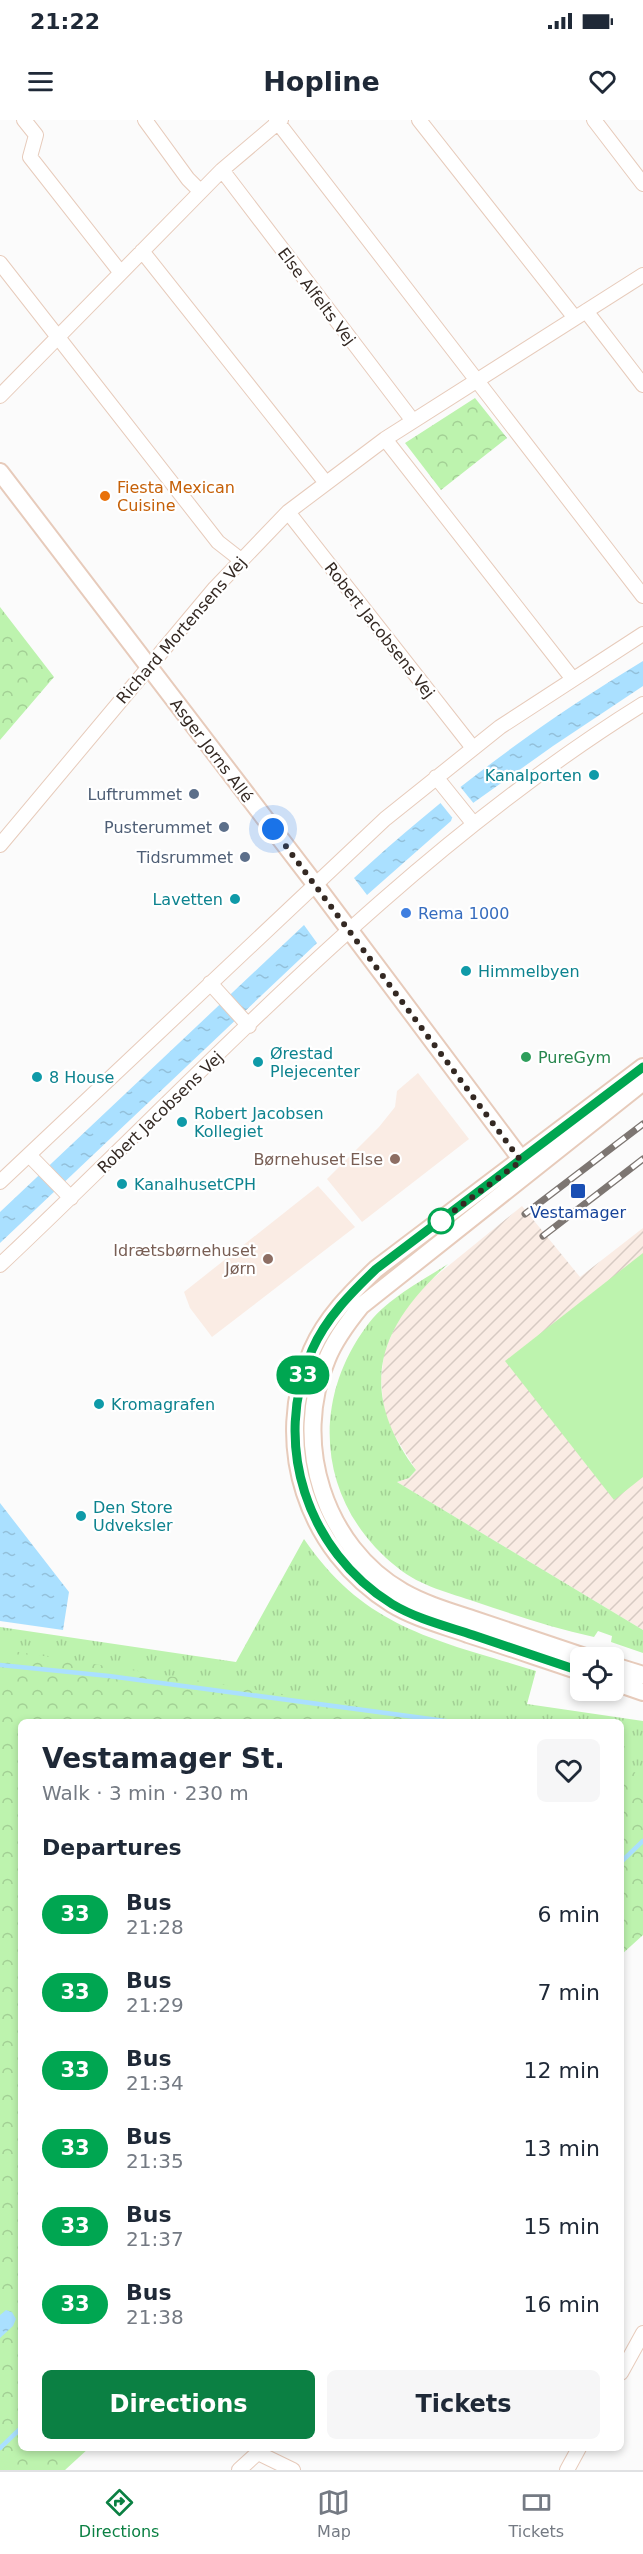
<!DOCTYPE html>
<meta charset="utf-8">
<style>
:root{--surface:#fff;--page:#f6f6f7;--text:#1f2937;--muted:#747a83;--line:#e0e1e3;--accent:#0b8043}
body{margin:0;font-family:"DejaVu Sans",sans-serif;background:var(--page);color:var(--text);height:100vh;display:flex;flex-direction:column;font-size:22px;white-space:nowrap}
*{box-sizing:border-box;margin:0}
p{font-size:20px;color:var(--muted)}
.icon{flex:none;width:33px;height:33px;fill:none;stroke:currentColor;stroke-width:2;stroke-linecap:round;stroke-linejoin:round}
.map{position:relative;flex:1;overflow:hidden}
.drawer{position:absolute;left:18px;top:1599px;width:606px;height:732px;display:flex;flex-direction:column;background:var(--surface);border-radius:9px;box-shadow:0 3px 9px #0003}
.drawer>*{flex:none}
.badge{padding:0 12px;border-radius:20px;font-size:21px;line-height:39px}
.tools{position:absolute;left:570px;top:1527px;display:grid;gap:12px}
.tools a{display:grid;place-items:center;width:54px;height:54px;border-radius:9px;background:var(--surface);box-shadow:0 3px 9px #0003;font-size:30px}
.you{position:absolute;width:30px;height:30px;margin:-15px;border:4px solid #fff;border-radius:50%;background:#1a73e8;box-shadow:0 0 0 9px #1a73e833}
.map>.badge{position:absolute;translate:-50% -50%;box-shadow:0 0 0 3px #fff}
h2{padding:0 24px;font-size:22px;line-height:54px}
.round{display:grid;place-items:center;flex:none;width:63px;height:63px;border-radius:9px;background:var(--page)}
.head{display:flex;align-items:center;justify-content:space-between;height:102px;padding:0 24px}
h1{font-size:28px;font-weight:600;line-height:45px}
.cta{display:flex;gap:12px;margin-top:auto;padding:12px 24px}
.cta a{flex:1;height:69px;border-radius:9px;background:var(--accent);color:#fff;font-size:24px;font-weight:600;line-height:69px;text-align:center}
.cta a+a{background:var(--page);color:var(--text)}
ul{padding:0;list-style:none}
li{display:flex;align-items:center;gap:18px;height:78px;padding:0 24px}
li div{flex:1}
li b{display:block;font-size:22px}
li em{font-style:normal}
li .badge{min-width:66px;font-weight:700;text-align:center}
.status{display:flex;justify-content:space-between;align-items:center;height:42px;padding:0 30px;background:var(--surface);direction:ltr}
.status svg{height:16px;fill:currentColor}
header{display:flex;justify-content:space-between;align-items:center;height:78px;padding:0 24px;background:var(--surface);font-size:27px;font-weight:600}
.tab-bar{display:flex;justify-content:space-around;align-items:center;height:84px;border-top:2px solid var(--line);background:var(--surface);font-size:16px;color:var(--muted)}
.tab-bar a{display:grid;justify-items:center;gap:3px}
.tab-bar .selected{color:var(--accent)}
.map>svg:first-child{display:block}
.industrial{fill:url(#industrial-furrows)}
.built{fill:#faece4}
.grass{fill:url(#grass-tufts)}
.forest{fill:url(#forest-crowns)}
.garden{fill:#bdf3ae}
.water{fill:url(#water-ripples)}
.pier{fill:#fbfbfb}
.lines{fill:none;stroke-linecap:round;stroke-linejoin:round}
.stream{stroke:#aae0ff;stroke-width:4.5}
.minor-casing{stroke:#e7cbbb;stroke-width:16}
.tertiary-casing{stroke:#e7cbbb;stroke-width:20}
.minor{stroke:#fff;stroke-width:14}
.tertiary{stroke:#fff;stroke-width:16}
.rail-casing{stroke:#7d7672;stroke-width:7}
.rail{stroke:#fff;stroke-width:4.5;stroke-dasharray:14;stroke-linecap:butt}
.line-casing{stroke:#fff;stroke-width:14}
.line{stroke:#00a651;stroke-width:9}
.walk{stroke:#342923;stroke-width:6;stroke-dasharray:0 10.8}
.food-dot{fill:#e8710a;stroke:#fff;stroke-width:2}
.culture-dot{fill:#0f9aa8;stroke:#fff;stroke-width:2}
.service-dot{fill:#5c6f8a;stroke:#fff;stroke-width:2}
.shop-dot{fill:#3f7fe0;stroke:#fff;stroke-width:2}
.leisure-dot{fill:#2e9e5b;stroke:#fff;stroke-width:2}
.education-dot{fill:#8d6e63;stroke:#fff;stroke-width:2}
.transit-dot{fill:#1a4fb4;stroke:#fff;stroke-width:2}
.stop-dot{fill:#fff;stroke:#00a651;stroke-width:3}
.labels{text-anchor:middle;stroke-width:4.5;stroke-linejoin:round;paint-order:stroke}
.street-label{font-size:16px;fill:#342923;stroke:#fff}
.food-label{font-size:16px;fill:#c56008;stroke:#fff;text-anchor:start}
.culture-label{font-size:16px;fill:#0d838f;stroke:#fff;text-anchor:start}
.service-label{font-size:16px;fill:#4e5e75;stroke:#fff;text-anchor:end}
.shop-label{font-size:16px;fill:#366cbe;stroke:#fff;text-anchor:start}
.leisure-label{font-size:16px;fill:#27864d;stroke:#fff;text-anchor:start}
.education-label{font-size:16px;fill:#785e54;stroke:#fff;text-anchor:end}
.transit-label{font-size:16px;fill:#164399;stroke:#fff}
</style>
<div class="status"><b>21:22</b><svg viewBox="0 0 49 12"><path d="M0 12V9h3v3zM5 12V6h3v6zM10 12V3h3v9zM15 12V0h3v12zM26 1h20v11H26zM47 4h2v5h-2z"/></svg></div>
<header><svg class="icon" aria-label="menu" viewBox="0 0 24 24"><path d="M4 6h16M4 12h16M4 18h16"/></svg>Hopline<svg class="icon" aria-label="heart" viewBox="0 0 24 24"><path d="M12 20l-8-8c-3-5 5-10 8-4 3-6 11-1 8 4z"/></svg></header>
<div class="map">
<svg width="643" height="2350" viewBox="0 0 643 2350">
<defs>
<pattern id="industrial-furrows" width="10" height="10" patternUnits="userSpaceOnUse" patternTransform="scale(1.5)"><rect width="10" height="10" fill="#faece4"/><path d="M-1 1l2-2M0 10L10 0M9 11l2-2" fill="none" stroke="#d7cac3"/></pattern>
<pattern id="grass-tufts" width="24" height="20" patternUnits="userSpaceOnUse" patternTransform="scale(1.5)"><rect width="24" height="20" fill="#bdf3ae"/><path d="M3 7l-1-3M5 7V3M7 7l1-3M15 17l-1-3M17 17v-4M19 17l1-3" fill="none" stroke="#a3d095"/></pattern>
<pattern id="forest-crowns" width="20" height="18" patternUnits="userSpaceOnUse" patternTransform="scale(1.5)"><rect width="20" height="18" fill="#bdf3ae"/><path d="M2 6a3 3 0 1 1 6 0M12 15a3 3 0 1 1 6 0" fill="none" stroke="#a3d095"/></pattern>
<pattern id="water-ripples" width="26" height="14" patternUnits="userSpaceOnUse" patternTransform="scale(1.5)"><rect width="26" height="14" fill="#aae0ff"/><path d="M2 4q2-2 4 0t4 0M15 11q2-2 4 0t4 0" fill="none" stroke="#93c0da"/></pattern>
</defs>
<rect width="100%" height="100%" fill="#fbfbfb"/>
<path class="industrial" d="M 522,1086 L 580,1157 L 643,1108 L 643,1510 L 397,1362 L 409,1358 L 416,1350 L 388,1305 L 383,1282 L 381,1259 L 384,1234 L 393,1211 L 406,1188 L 426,1164 Z"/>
<path class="built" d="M 418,953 L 469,1019 L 362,1102 L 327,1059 L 379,1007 L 395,987 L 397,971 Z
M 318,1066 L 355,1107 L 212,1217 L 190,1188 L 184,1172 Z"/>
<path class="grass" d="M 448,1144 C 378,1207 356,1269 416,1350 L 409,1358 L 397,1362 L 643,1510 L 643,1533 L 611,1522 L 612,1516 L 598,1511 L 594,1517 C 553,1508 515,1495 476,1482 C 450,1473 420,1466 398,1448 C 320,1387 308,1286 366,1207 C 386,1179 420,1162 448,1144 Z
M 304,1419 C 366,1510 438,1520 536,1551 L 527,1584 L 643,1601 L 643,1685 L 621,1707 L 621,1602 L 21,1602 L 21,2272 L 0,2292 L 0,1507 L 236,1542 Z"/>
<path class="forest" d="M 475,278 L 507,318 L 441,370 L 405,323 Z
M 0,487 L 54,557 L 0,620 Z
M 0,1529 L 457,1602 L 21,1602 L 21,2328 L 89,2328 L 65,2350 L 0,2350 Z
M 621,1643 L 643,1658 L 643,1815 L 621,1835 Z"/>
<path class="garden" d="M 643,1133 L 643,1357 L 614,1380 L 505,1241 Z"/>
<path class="water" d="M 643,541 L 643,566 L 553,626 L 452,698 L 451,701 L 367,775 L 354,758 C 443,676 538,604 643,541 Z
M 304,805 L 317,823 L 0,1123 L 0,1092 Z
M 0,1383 L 69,1472 L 63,1510 L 0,1501 Z
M 6,2190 L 12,2192 L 16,2199 L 13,2206 L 0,2218 L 0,2195 Z"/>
<path class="pier" d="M 458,664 L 475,685 L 455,701 L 438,680 Z"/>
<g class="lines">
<path class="stream" d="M 0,1545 L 109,1556 L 453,1602
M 621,1742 L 643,1721
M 0,2328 L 21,2308"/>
<g class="minor-casing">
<path id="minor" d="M 24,0 L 36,15 L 30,37 L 121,153
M 145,0 L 188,59 L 200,71
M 276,0 L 643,476
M 419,0 L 575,198
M 594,0 L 643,64
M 222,50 L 413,301
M 142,131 L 326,363
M 0,143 L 218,422 L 241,440
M 586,191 L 643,265
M 0,276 L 222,50 L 281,0
M 385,319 L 572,558
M 288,392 L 473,628
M 436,657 L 473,703
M 0,725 L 215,468 L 288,392 L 385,319 L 643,155
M 210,863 L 249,906
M 29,1035 L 71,1078
M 0,1062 L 385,699 L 500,607 L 643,514
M 0,1145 C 207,950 400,735 643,584
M 621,2253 L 643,2213
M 258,2333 L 293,2350
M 239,2350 L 263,2328
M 567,2350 L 579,2328"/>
</g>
<g class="tertiary-casing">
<path id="tertiary" d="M 0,352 L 315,764 L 527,1047
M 588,1538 C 550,1525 513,1513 475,1500 C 451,1492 426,1485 403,1472 C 324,1427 291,1322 327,1239 C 335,1219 348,1202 361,1186 L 643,962
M 614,1546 L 643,1555
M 580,1551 C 543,1539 506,1526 468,1514 C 443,1505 415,1498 392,1484 C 307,1431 271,1324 312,1230 C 326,1198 351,1173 376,1149 L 643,947
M 614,1562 L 643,1572"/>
</g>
<use href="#minor" class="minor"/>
<use href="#tertiary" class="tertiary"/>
<g class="rail-casing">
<path id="rail" d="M 525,1094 L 643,1004
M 543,1116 L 643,1039"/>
</g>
<use href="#rail" class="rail"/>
</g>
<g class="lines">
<g class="line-casing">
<path id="line" d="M 580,1551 C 544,1539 509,1527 473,1515 C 446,1506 417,1499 392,1484 C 307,1431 271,1324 312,1230 C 326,1198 351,1173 376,1149 L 643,947"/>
</g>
<use href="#line" class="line"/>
<path class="walk" d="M 273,709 L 521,1041 L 435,1105 L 441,1101"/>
</g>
<circle class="food-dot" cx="105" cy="376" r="6"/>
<g class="culture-dot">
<circle cx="594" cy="655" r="6"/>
<circle cx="235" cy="779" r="6"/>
<circle cx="466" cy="851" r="6"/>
<circle cx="258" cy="942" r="6"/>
<circle cx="37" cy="957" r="6"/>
<circle cx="182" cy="1002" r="6"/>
<circle cx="122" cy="1064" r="6"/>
<circle cx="99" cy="1284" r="6"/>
<circle cx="81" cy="1396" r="6"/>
</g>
<g class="service-dot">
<circle cx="194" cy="674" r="6"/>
<circle cx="224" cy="707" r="6"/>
<circle cx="245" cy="737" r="6"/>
</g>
<circle class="shop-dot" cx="406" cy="793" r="6"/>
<circle class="leisure-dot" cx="526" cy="937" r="6"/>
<g class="education-dot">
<circle cx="395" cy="1039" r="6"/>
<circle cx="268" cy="1139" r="6"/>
</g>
<rect class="transit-dot" x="570" y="1063" width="16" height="16" rx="3"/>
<circle class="stop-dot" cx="441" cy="1101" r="12"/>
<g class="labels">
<g class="street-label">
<text transform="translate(317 176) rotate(53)" y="6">Else Alfelts Vej</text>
<text transform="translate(181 510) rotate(-49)" y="6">Richard Mortensens Vej</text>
<text transform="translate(380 510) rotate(52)" y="6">Robert Jacobsens Vej</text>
<text transform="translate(212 630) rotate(53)" y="6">Asger Jorns Allé</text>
<text transform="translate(160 992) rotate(-44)" y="6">Robert Jacobsens Vej</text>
</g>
<g class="food-label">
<text x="117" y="373">Fiesta Mexican<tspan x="117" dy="18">Cuisine</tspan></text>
</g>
<g class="culture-label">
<text x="582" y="661" text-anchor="end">Kanalporten</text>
<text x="223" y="785" text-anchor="end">Lavetten</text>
<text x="478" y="857">Himmelbyen</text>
<text x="270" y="939">Ørestad<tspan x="270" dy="18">Plejecenter</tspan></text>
<text x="49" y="963">8 House</text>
<text x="194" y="999">Robert Jacobsen<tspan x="194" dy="18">Kollegiet</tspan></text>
<text x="134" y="1070">KanalhusetCPH</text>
<text x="111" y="1290">Kromagrafen</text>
<text x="93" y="1393">Den Store<tspan x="93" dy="18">Udveksler</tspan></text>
</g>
<g class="service-label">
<text x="182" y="680">Luftrummet</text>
<text x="212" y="713">Pusterummet</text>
<text x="233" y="743">Tidsrummet</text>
</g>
<g class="shop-label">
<text x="418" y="799">Rema 1000</text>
</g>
<g class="leisure-label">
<text x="538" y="943">PureGym</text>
</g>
<g class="education-label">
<text x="383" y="1045">Børnehuset Else</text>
<text x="256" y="1136">Idrætsbørnehuset<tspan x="256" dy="18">Jørn</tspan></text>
</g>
<g class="transit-label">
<text x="578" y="1098">Vestamager</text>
</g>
</g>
</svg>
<div class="tools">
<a><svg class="icon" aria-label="locate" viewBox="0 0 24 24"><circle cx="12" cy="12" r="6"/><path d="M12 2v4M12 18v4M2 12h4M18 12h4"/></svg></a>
</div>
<div class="you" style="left:273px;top:709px"></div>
<b class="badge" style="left:303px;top:1255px;background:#00a651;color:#fff">33</b>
<section class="drawer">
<div class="head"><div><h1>Vestamager St.</h1><p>Walk · 3 min · 230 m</p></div><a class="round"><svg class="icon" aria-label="heart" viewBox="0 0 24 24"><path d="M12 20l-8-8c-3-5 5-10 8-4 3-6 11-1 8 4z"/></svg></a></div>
<h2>Departures</h2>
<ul>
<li><span class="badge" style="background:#00a651;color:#fff">33</span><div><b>Bus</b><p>21:28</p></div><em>6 min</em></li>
<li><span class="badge" style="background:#00a651;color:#fff">33</span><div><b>Bus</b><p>21:29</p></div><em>7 min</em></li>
<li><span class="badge" style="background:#00a651;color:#fff">33</span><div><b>Bus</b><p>21:34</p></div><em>12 min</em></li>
<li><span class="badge" style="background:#00a651;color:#fff">33</span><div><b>Bus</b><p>21:35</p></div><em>13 min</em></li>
<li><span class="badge" style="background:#00a651;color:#fff">33</span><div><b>Bus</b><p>21:37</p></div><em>15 min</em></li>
<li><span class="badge" style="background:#00a651;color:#fff">33</span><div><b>Bus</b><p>21:38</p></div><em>16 min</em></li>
</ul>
<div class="cta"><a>Directions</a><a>Tickets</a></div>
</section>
</div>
<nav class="tab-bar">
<a class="selected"><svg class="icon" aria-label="directions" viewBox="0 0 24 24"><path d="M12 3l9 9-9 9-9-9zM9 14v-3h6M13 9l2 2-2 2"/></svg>Directions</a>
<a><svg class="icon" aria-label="map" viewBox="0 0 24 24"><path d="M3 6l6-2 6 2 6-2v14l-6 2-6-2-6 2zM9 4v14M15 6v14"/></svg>Map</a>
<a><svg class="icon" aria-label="tickets" viewBox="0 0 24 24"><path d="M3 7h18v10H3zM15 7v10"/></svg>Tickets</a>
</nav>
